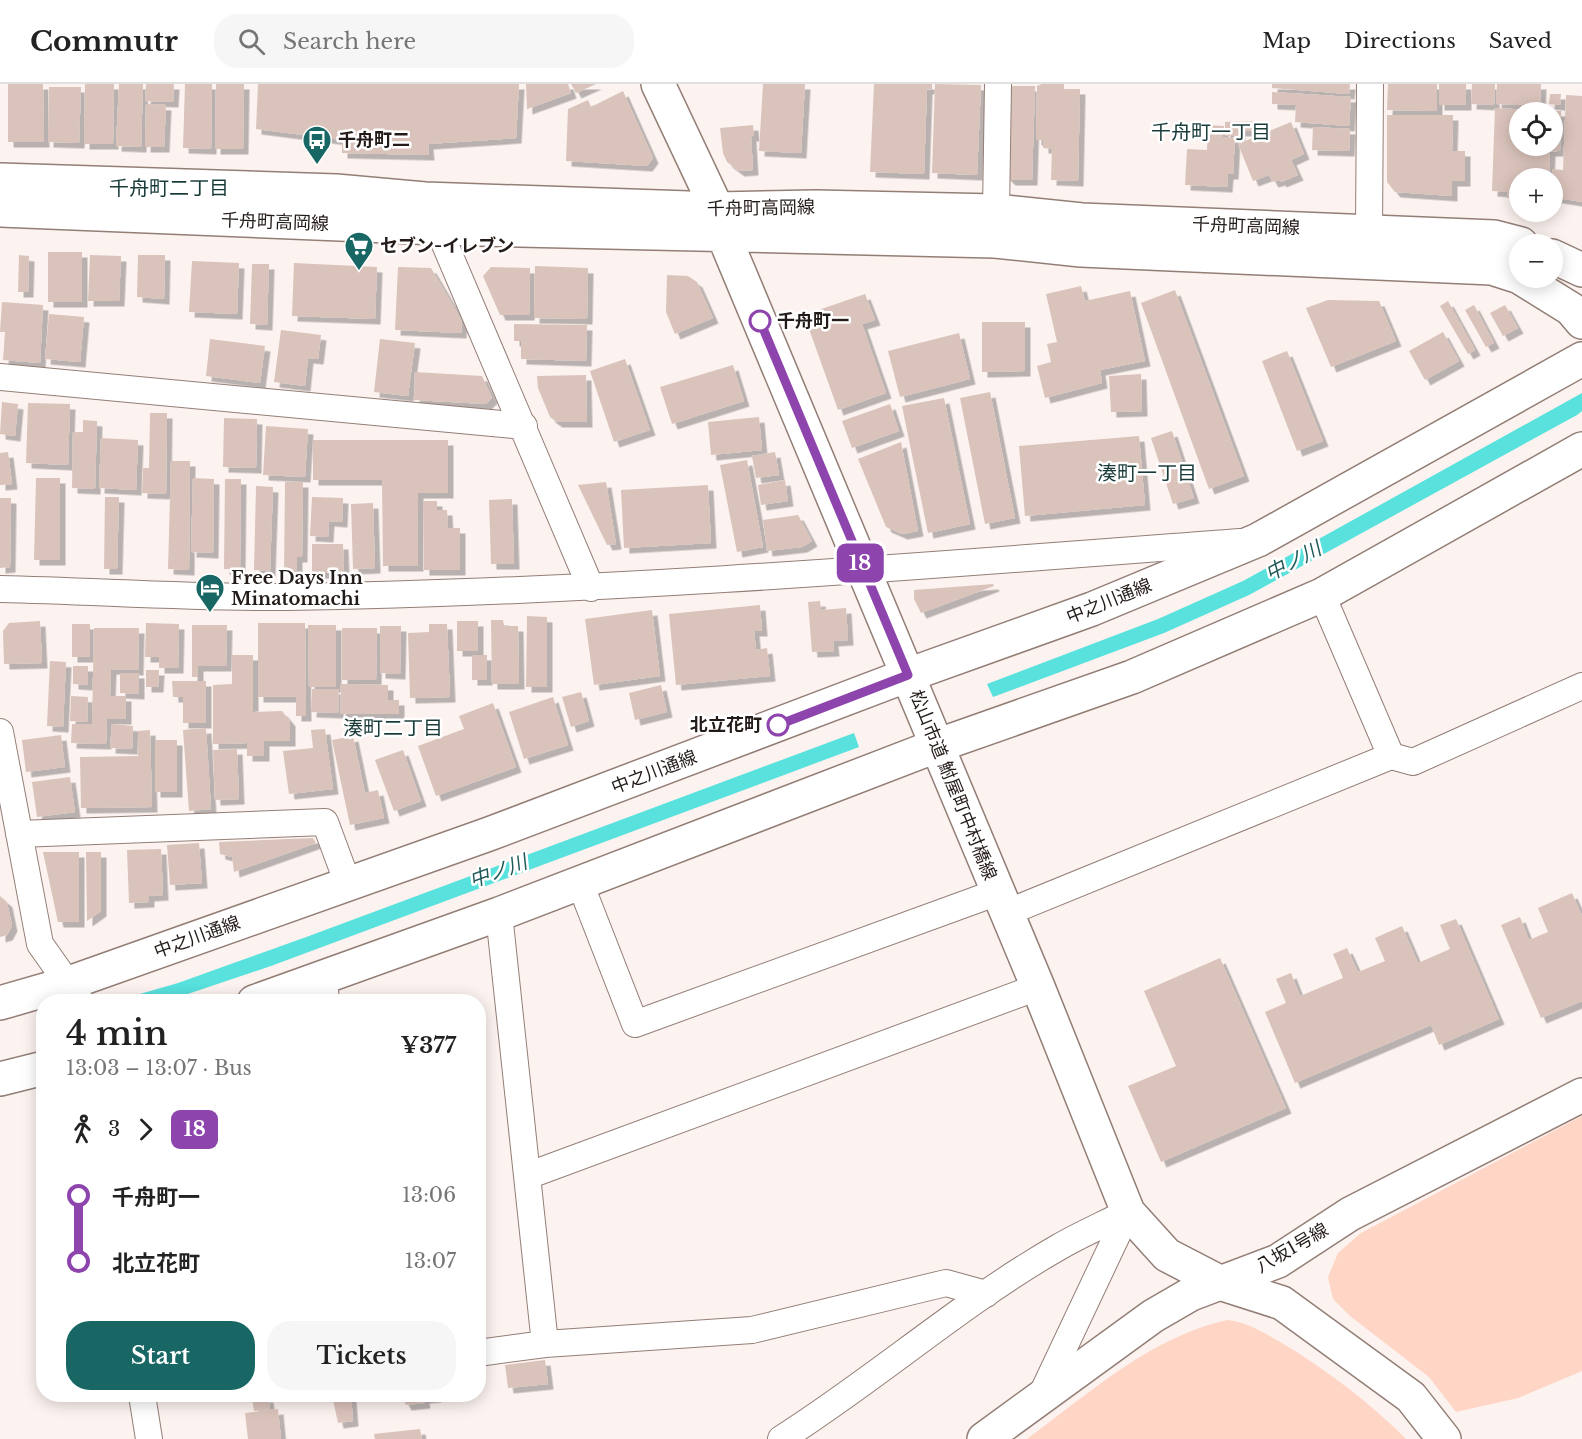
<!DOCTYPE html>
<meta charset="utf-8">
<style>
:root{--surface:#fff;--page:#f6f6f6;--text:#222;--muted:#767676;--line:#e0e0e0;--accent:#196764}
body{margin:0;font-family:"Libre Baskerville","Noto Sans JP",serif;background:var(--page);color:var(--text);height:100vh;display:flex;flex-direction:column;font-size:22px;white-space:nowrap}
*{box-sizing:border-box;margin:0}
p{font-size:20px;color:var(--muted)}
.icon{flex:none;width:33px;height:33px;fill:none;stroke:currentColor;stroke-width:2;stroke-linecap:round;stroke-linejoin:round}
.map{position:relative;flex:1;overflow:hidden}
.side{position:absolute;left:36px;top:910px;width:450px;height:408px;display:flex;flex-direction:column;background:var(--surface);border-radius:24px;box-shadow:0 3px 15px #0003}
.side>*{flex:none}
.badge{padding:0 12px;border-radius:9px;font-size:21px;line-height:39px}
.tools{position:absolute;left:1509px;top:18px;display:grid;gap:12px}
.tools a{display:grid;place-items:center;width:54px;height:54px;border-radius:50%;background:var(--surface);box-shadow:0 3px 15px #0003;font-size:30px}
.map>.badge{position:absolute;translate:-50% -50%;box-shadow:0 0 0 3px #fff}
.legs{display:flex;align-items:center;gap:9px;height:66px;padding:0 30px;font-size:20px}
.legs p{margin-inline-start:auto}
.head{display:flex;align-items:center;justify-content:space-between;height:102px;padding:0 30px}
h1{font-size:33px;font-weight:600;line-height:45px}
.primary-button{display:flex;gap:12px;margin-top:auto;padding:12px 30px}
.primary-button a{flex:1;height:69px;border-radius:24px;background:var(--accent);color:#fff;font-size:24px;font-weight:600;line-height:69px;text-align:center}
.primary-button a+a{background:var(--page);color:var(--text)}
ul{padding:0 30px;list-style:none}
li{display:flex;align-items:center;gap:21px;height:66px;font-size:22px}
li i{display:grid;place-items:center;width:9px;height:100%;margin:0 8px;background:currentColor}
li i::after{content:'';width:15px;height:15px;margin:-8px;border:4px solid;border-radius:50%;background:var(--surface)}
li p{margin-inline-start:auto}
li:first-child i{background:linear-gradient(#0000 50%,currentColor 0)}
li:last-child i{background:linear-gradient(currentColor 50%,#0000 0)}
header{display:flex;align-items:center;gap:36px;box-sizing:border-box;height:84px;padding:0 30px;background:var(--surface);border-bottom:2px solid var(--line)}
header strong{font-size:28px}
nav{display:flex;gap:33px;margin-inline-start:auto;font-size:21px}
.search{width:420px;height:54px;background:var(--page);display:flex;align-items:center;gap:15px;box-sizing:border-box;padding:0 21px;border-radius:24px;color:var(--muted);font-size:22px}
.map>svg:first-child{display:block}
.green{fill:#ffd5c5}
.water{fill:#58e1dd}
.building{fill:#dac3bb;filter:url(#shadow)}
.lines{fill:none;stroke-linecap:round;stroke-linejoin:round}
.minor-casing{stroke:#937e76;stroke-width:28}
.tertiary-casing{stroke:#937e76;stroke-width:36}
.minor{stroke:#fff;stroke-width:26}
.tertiary{stroke:#fff;stroke-width:33}
.line-1-casing{stroke:#fff;stroke-width:14}
.line-1{stroke:#8e44ad;stroke-width:9}
.stop-1-dot{fill:#fff;stroke:#8e44ad;stroke-width:3}
.labels{text-anchor:middle;stroke-width:5;stroke-linejoin:round;paint-order:stroke}
.poi-label{font-size:18px;font-weight:bold;fill:#231b18;stroke:#fff;text-anchor:start}
.street-label{font-size:18px;fill:#231b18;stroke:#fff}
.stop-label{font-size:18px;font-weight:bold;fill:#231b18;stroke:#fff;text-anchor:start}
.neighbourhood-label{font-size:20px;fill:#193b3a;stroke:#fff}
.water-label{font-size:20px;font-style:italic;fill:#205a58;stroke:#fff}
</style>
<header>
<strong>Commutr</strong>
<div class="search"><svg class="icon" aria-label="search" viewBox="0 0 24 24"><circle cx="10" cy="10" r="6"/><path d="M15 15l6 6"/></svg>Search here</div>
<nav><a>Map</a><a>Directions</a><a>Saved</a></nav>
</header>
<div class="map">
<svg width="1582" height="1355" viewBox="0 0 1582 1355">
<defs>
<filter id="shadow"><feDropShadow dx="5.5" dy="5.5" stdDeviation="0" flood-color="#0004"/></filter>
</defs>
<rect width="100%" height="100%" fill="#fcf2ef"/>
<path class="green" d="M 1582,1032 L 1582,1287 L 1518,1314 L 1456,1328 L 1429,1293 L 1350,1232 L 1333,1215 L 1328,1193 L 1338,1169 L 1361,1149 Z
M 1227,1236 C 1248,1238 1264,1249 1282,1259 C 1328,1287 1368,1317 1406,1355 L 1027,1355 C 1087,1311 1152,1252 1227,1236 Z"/>
<path class="water" d="M 1582,309 L 1582,327 L 1577,331 L 1249,511 L 1164,549 L 993,613 L 987,600 L 1158,535 L 1243,497 Z
M 854,649 L 859,663 L 271,882 L 164,918 L 135,918 L 133,912 L 178,899 L 309,852 Z"/>
<path class="building" d="M 8,0 L 43,0 L 44,58 L 8,58 Z
M 85,0 L 114,0 L 113,60 L 84,60 Z
M 119,0 L 143,0 L 141,63 L 116,62 Z
M 146,0 L 174,0 L 173,18 L 145,17 Z
M 185,0 L 212,0 L 211,65 L 183,64 Z
M 216,0 L 244,0 L 243,65 L 215,65 Z
M 258,0 L 519,0 L 516,54 L 428,60 L 429,71 L 342,69 L 342,56 L 256,45 Z
M 526,0 L 568,0 L 571,9 L 527,25 Z
M 571,0 L 596,0 L 576,9 Z
M 763,0 L 805,0 L 801,69 L 759,67 Z
M 874,0 L 932,0 L 932,5 L 927,5 L 924,90 L 870,88 Z
M 935,0 L 981,1 L 977,91 L 932,89 Z
M 1042,0 L 1064,0 L 1064,5 L 1080,5 L 1078,97 L 1051,96 L 1052,65 L 1043,64 L 1043,56 L 1036,56 L 1037,2 Z
M 1272,0 L 1350,0 L 1349,10 L 1272,4 Z
M 1388,0 L 1437,0 L 1437,27 L 1387,26 Z
M 1439,0 L 1466,0 L 1466,21 L 1439,21 Z
M 1472,0 L 1495,0 L 1494,21 L 1471,20 Z
M 1497,0 L 1541,0 L 1540,22 L 1496,20 Z
M 1006,2 L 1035,2 L 1032,96 L 1010,96 L 1004,90 Z
M 49,3 L 81,3 L 79,59 L 48,58 Z
M 623,7 L 653,74 L 647,82 L 566,77 L 568,25 L 588,16 L 591,23 Z
M 1272,8 L 1351,13 L 1349,42 L 1295,38 L 1296,21 L 1272,20 Z
M 1550,10 L 1561,10 L 1560,21 L 1549,20 Z
M 1566,11 L 1582,12 L 1582,118 L 1552,113 L 1552,85 L 1563,86 Z
M 146,20 L 166,21 L 164,63 L 145,63 Z
M 1495,24 L 1546,27 L 1520,28 L 1520,62 L 1552,62 L 1552,27 L 1561,27 L 1560,67 L 1550,67 L 1549,94 L 1520,94 L 1520,115 L 1507,114 L 1507,108 L 1492,107 Z
M 1387,31 L 1453,31 L 1452,67 L 1465,67 L 1465,97 L 1452,97 L 1452,112 L 1395,108 L 1387,98 Z
M 1256,37 L 1256,47 L 1240,47 L 1240,52 L 1225,52 L 1225,38 Z
M 1291,38 L 1304,70 L 1291,76 L 1298,91 L 1281,98 L 1280,96 L 1273,98 L 1269,91 L 1253,97 L 1238,60 Z
M 753,41 L 754,52 L 751,52 L 753,86 L 739,87 L 727,78 L 723,69 L 720,44 Z
M 1208,41 L 1224,42 L 1222,53 L 1235,53 L 1233,90 L 1228,90 L 1227,103 L 1185,101 L 1187,65 L 1207,66 Z
M 1313,43 L 1350,45 L 1349,67 L 1312,66 Z
M 48,168 L 82,168 L 82,218 L 48,218 Z
M 19,171 L 29,172 L 28,208 L 18,208 Z
M 90,171 L 121,172 L 119,217 L 88,217 Z
M 138,171 L 165,171 L 164,215 L 137,213 Z
M 192,177 L 239,179 L 237,230 L 189,228 Z
M 294,179 L 377,183 L 375,235 L 292,232 Z
M 252,180 L 269,180 L 267,241 L 250,240 Z
M 535,182 L 588,184 L 587,235 L 534,234 Z
M 398,183 L 431,184 L 462,237 L 461,249 L 395,246 Z
M 491,183 L 530,184 L 529,231 L 500,231 L 483,192 Z
M 667,191 L 688,192 L 697,198 L 713,234 L 675,250 L 666,228 Z
M 1081,202 L 1085,217 L 1130,207 L 1145,277 L 1100,286 L 1102,299 L 1045,314 L 1037,282 L 1051,278 L 1047,260 L 1057,258 L 1046,210 Z
M 1175,206 L 1244,392 L 1209,405 L 1141,219 Z
M 865,210 L 875,236 L 862,240 L 886,309 L 838,326 L 804,231 Z
M 1328,216 L 1379,217 L 1396,257 L 1331,283 L 1306,224 Z
M 1448,217 L 1475,266 L 1468,270 L 1440,222 Z
M 2,218 L 43,221 L 40,279 L 3,276 L 5,248 L 0,248 Z
M 1474,221 L 1494,259 L 1486,263 L 1465,226 Z
M 1505,221 L 1518,244 L 1503,252 L 1490,229 Z
M 49,230 L 84,233 L 80,278 L 45,275 Z
M 982,238 L 1025,238 L 1025,287 L 982,288 Z
M 514,240 L 587,241 L 586,277 L 521,275 L 521,257 L 514,257 Z
M 281,246 L 321,251 L 318,275 L 308,274 L 305,302 L 274,298 Z
M 1443,248 L 1459,277 L 1425,296 L 1409,267 Z
M 959,249 L 970,295 L 900,313 L 888,267 Z
M 210,255 L 265,262 L 260,299 L 206,292 Z
M 380,255 L 415,259 L 408,312 L 374,308 Z
M 1287,267 L 1323,357 L 1297,367 L 1262,277 Z
M 625,275 L 650,346 L 614,358 L 590,287 Z
M 733,281 L 744,317 L 672,340 L 660,303 Z
M 415,288 L 482,292 L 492,314 L 486,320 L 414,316 Z
M 1141,290 L 1142,327 L 1111,328 L 1109,292 Z
M 586,291 L 587,338 L 557,338 L 550,333 L 538,304 L 537,292 Z
M 990,308 L 1015,434 L 985,440 L 960,314 Z
M 944,314 L 970,440 L 928,449 L 902,322 Z
M 2,318 L 18,320 L 15,352 L 0,350 Z
M 28,319 L 70,320 L 68,381 L 26,379 Z
M 890,320 L 899,347 L 852,364 L 842,337 Z
M 150,329 L 167,329 L 166,410 L 142,409 L 143,384 L 149,384 Z
M 759,333 L 762,366 L 711,371 L 708,338 Z
M 224,334 L 257,335 L 256,384 L 223,383 Z
M 83,336 L 97,337 L 95,405 L 72,404 L 73,348 L 83,348 Z
M 266,342 L 308,345 L 305,393 L 263,391 Z
M 1172,347 L 1194,414 L 1173,420 L 1151,354 Z
M 1139,352 L 1145,421 L 1025,432 L 1019,362 Z
M 101,354 L 138,356 L 136,406 L 99,404 Z
M 313,356 L 448,356 L 448,409 L 418,409 L 418,482 L 383,482 L 382,396 L 313,396 Z
M 901,358 L 918,447 L 902,450 L 886,443 L 858,375 Z
M 8,368 L 12,400 L 0,401 L 0,369 Z
M 775,368 L 779,391 L 756,394 L 752,372 Z
M 747,376 L 763,463 L 737,468 L 720,381 Z
M 171,377 L 190,377 L 189,486 L 168,485 Z
M 36,394 L 60,394 L 60,476 L 34,476 Z
M 193,394 L 214,395 L 213,469 L 191,468 Z
M 225,395 L 241,395 L 240,485 L 224,485 Z
M 785,396 L 788,417 L 761,421 L 758,401 Z
M 285,398 L 303,398 L 302,473 L 297,473 L 297,490 L 284,490 Z
M 606,398 L 616,460 L 607,461 L 578,401 Z
M 708,401 L 711,459 L 624,464 L 621,406 Z
M 256,402 L 273,403 L 270,487 L 254,486 Z
M 105,413 L 119,413 L 117,485 L 104,485 Z
M 312,413 L 343,414 L 342,438 L 329,437 L 328,453 L 310,452 Z
M 0,414 L 11,414 L 10,483 L 0,484 Z
M 512,415 L 514,480 L 491,480 L 489,416 Z
M 423,417 L 437,417 L 437,426 L 447,426 L 448,444 L 460,444 L 460,486 L 424,486 Z
M 373,419 L 375,484 L 353,485 L 351,420 Z
M 798,431 L 812,457 L 802,463 L 767,467 L 763,436 Z
M 312,460 L 343,460 L 344,489 L 312,489 Z
M 993,500 L 994,502 L 921,529 L 914,515 L 914,506 Z
M 820,517 L 821,526 L 846,524 L 848,556 L 833,557 L 834,567 L 812,568 L 808,518 Z
M 760,521 L 762,547 L 754,547 L 756,566 L 767,564 L 770,592 L 676,601 L 669,530 Z
M 652,526 L 660,592 L 594,601 L 585,535 Z
M 527,532 L 547,533 L 547,603 L 526,603 Z
M 491,536 L 503,536 L 504,542 L 518,542 L 519,600 L 492,600 Z
M 40,537 L 42,579 L 4,580 L 3,547 L 9,539 Z
M 457,537 L 478,537 L 478,567 L 457,567 Z
M 146,539 L 179,540 L 178,584 L 159,584 L 159,573 L 145,573 Z
M 258,539 L 305,539 L 306,632 L 296,632 L 296,613 L 258,613 Z
M 72,540 L 90,540 L 90,573 L 72,573 Z
M 429,540 L 447,540 L 450,613 L 410,614 L 408,549 L 429,548 Z
M 192,541 L 227,541 L 226,582 L 198,582 L 198,593 L 192,593 Z
M 308,541 L 336,541 L 336,603 L 309,603 Z
M 380,542 L 401,542 L 400,590 L 380,589 Z
M 94,544 L 139,544 L 138,586 L 111,585 L 110,612 L 126,612 L 126,635 L 107,635 L 106,660 L 71,659 L 72,640 L 92,640 Z
M 342,544 L 377,544 L 376,596 L 342,596 Z
M 232,571 L 253,571 L 253,628 L 282,627 L 290,637 L 290,657 L 264,657 L 264,672 L 247,672 L 247,659 L 213,660 L 213,601 L 232,600 Z
M 472,571 L 487,571 L 487,596 L 472,596 Z
M 50,577 L 66,578 L 63,643 L 47,642 Z
M 73,582 L 88,582 L 88,601 L 73,600 Z
M 146,586 L 159,586 L 158,603 L 146,603 Z
M 120,589 L 139,589 L 139,610 L 120,609 Z
M 172,597 L 206,597 L 206,639 L 183,639 L 183,613 L 173,613 Z
M 341,600 L 388,601 L 388,616 L 399,616 L 399,630 L 340,630 Z
M 661,601 L 667,628 L 635,636 L 629,609 Z
M 312,605 L 339,605 L 338,629 L 311,628 Z
M 581,608 L 589,637 L 571,643 L 562,613 Z
M 71,612 L 88,613 L 87,638 L 70,637 Z
M 553,613 L 568,661 L 524,675 L 509,628 Z
M 493,619 L 516,683 L 436,712 L 418,662 L 464,645 L 459,632 Z
M 112,640 L 133,642 L 132,665 L 110,664 Z
M 206,644 L 211,725 L 189,727 L 183,646 Z
M 325,645 L 333,705 L 289,710 L 283,667 L 313,664 L 311,646 Z
M 150,646 L 152,723 L 81,724 L 80,673 L 138,672 L 138,647 Z
M 61,651 L 65,683 L 26,688 L 22,656 Z
M 353,652 L 365,709 L 378,706 L 384,734 L 350,741 L 332,656 Z
M 155,656 L 177,656 L 177,708 L 155,708 Z
M 237,665 L 239,715 L 215,716 L 213,666 Z
M 403,666 L 421,717 L 394,727 L 375,676 Z
M 70,693 L 75,728 L 37,733 L 32,698 Z
M 313,754 L 316,759 L 234,788 L 232,773 L 220,770 L 219,758 Z
M 199,759 L 202,799 L 170,801 L 167,761 Z
M 161,765 L 163,811 L 149,812 L 149,818 L 129,819 L 127,766 Z
M 43,768 L 79,768 L 79,838 L 58,838 Z
M 86,768 L 101,768 L 101,827 L 87,837 Z
M 1572,809 L 1582,832 L 1582,917 L 1541,934 L 1501,841 L 1520,833 L 1529,856 L 1548,848 L 1538,824 Z
M 0,812 L 7,818 L 12,842 L 7,851 L 0,853 Z
M 1456,835 L 1499,935 L 1439,961 L 1431,941 L 1295,999 L 1265,928 L 1286,919 L 1276,895 L 1291,889 L 1300,912 L 1343,894 L 1333,870 L 1347,864 L 1358,888 L 1385,877 L 1375,854 L 1402,842 L 1418,879 L 1450,865 L 1440,841 Z
M 1220,874 L 1286,1024 L 1161,1078 L 1128,1002 L 1176,982 L 1144,907 Z
M 545,1276 L 548,1300 L 508,1304 L 505,1281 Z
M 332,1311 L 351,1311 L 353,1337 L 338,1339 Z
M 401,1311 L 436,1311 L 436,1313 L 424,1314 L 425,1319 L 406,1321 Z
M 268,1313 L 270,1325 L 254,1327 L 252,1314 Z
M 278,1325 L 281,1355 L 248,1355 L 245,1329 Z
M 420,1345 L 422,1355 L 375,1355 L 374,1350 Z"/>
<g class="lines">
<g class="minor-casing">
<path id="minor" d="M 996,127 L 998,0
M 438,144 L 591,504
M 1369,147 L 1370,0
M 0,293 L 524,342
M 0,505 C 95,507 192,514 287,513 C 605,508 923,482 1240,458
M 1322,511 L 1391,672 L 1413,678 L 1582,602
M 0,648 L 40,860 L 81,918
M 19,750 L 325,738 L 348,800
M 580,799 L 635,940 L 998,808
M 1006,829 L 1391,672
M 499,830 L 545,1260
M 324,894 L 326,918
M 527,1092 L 1038,903
M 478,1269 L 545,1260 L 752,1246 L 946,1199 L 986,1210
M 142,1311 L 149,1355
M 1041,1312 L 1128,1128
M 781,1355 C 876,1295 961,1219 1059,1163 C 1081,1150 1105,1140 1128,1128"/>
</g>
<g class="tertiary-casing">
<path id="tertiary" d="M 658,0 L 717,125 L 723,150 L 1038,903 L 1128,1128 L 1167,1171 L 1223,1200 L 1282,1219 L 1411,1313 L 1444,1355
M 0,96 L 336,107 L 425,115 L 717,125 L 815,123 L 996,127 L 1082,136 L 1494,153 L 1521,160
M 0,126 L 438,144 L 995,157 L 1081,166 L 1492,184 L 1520,193
M 1552,172 L 1582,186
M 1521,194 L 1571,225 L 1582,238
M 254,918 L 499,830 L 936,662 L 1132,593 L 1322,511 L 1582,365
M 0,919 L 69,899 L 489,750 L 908,591 L 1092,525 L 1258,456 L 1582,275
M 0,995 L 44,984
M 984,1355 L 1153,1232 L 1191,1210 L 1278,1177 L 1350,1130 L 1582,1011"/>
</g>
<use href="#minor" class="minor"/>
<use href="#tertiary" class="tertiary"/>
</g>
<g class="lines">
<g class="line-1-casing">
<path id="line-1" d="M 760,237 L 908,591 L 778,641"/>
</g>
<use href="#line-1" class="line-1"/>
</g>
<defs>
<g id="bus-pin" transform="scale(1.5)"><path d="M0 17L-7.5 6A9.5 9.5 0 1 1 7.5 6Z" fill="#196764" stroke="#fff"/><path d="M-5-6H5V4H4V6H2V4H-2V6H-4V4H-5ZM-3.5-4V0h7V-4ZM-3.5 1.2v1.5H-2V1.2ZM2 1.2v1.5H3.5V1.2Z" fill="#fff"/></g>
<g id="supermarket-pin" transform="scale(1.5)"><path d="M0 17L-7.5 6A9.5 9.5 0 1 1 7.5 6Z" fill="#196764" stroke="#fff"/><path d="M-6-5.5h2.5l.6 2H6L4.5 2H-2.5L-4.4-4H-6ZM-1.5 3.2a1.3 1.3 0 1 0 .1 0ZM3 3.2a1.3 1.3 0 1 0 .1 0Z" fill="#fff"/></g>
<g id="hotel-pin" transform="scale(1.5)"><path d="M0 17L-7.5 6A9.5 9.5 0 1 1 7.5 6Z" fill="#196764" stroke="#fff"/><path d="M-6-4.5h1.5V1H6V5H4.5V3h-9V5H-6ZM-4 0a1.8 1.8 0 1 1 3.6 0ZM.5 0V-2.5h3Q6-2.5 6 0Z" fill="#fff"/></g>
</defs>
<g fill-rule="evenodd">
<use href="#bus-pin" x="317" y="56"/>
<use href="#supermarket-pin" x="359" y="162"/>
<use href="#hotel-pin" x="210" y="504"/>
</g>
<g class="stop-1-dot">
<circle cx="760" cy="237" r="10"/>
<circle cx="778" cy="641" r="10"/>
</g>
<g class="labels">
<g class="poi-label">
<text x="338" y="62">千舟町二</text>
<text x="380" y="168">セブン-イレブン</text>
<text x="231" y="500">Free Days Inn<tspan x="231" dy="21">Minatomachi</tspan></text>
</g>
<g class="street-label">
<text transform="translate(761 124) rotate(-1)" y="6">千舟町高岡線</text>
<text transform="translate(275 138) rotate(2)" y="6">千舟町高岡線</text>
<text transform="translate(1246 142) rotate(2)" y="6">千舟町高岡線</text>
<text transform="translate(1109 517) rotate(-22)" y="6">中之川通線</text>
<text transform="translate(654 688) rotate(-21)" y="6">中之川通線</text>
<text transform="translate(953 701) rotate(68)" y="6">松山市道 鮒屋町中村橋線</text>
<text transform="translate(197 853) rotate(-20)" y="6">中之川通線</text>
<text transform="translate(1292 1164) rotate(-30)" y="6">八坂1号線</text>
</g>
<g class="stop-label">
<text x="777" y="243">千舟町一</text>
<text x="762" y="647" text-anchor="end">北立花町</text>
</g>
<g class="neighbourhood-label">
<text x="1211" y="55">千舟町一丁目</text>
<text x="169" y="111">千舟町二丁目</text>
<text x="1147" y="396">湊町一丁目</text>
<text x="393" y="651">湊町二丁目</text>
</g>
<g class="water-label">
<text transform="translate(1293 477) rotate(-28)" y="7">中ノ川</text>
<text transform="translate(498 787) rotate(-20)" y="7">中ノ川</text>
</g>
</g>
</svg>
<div class="tools">
<a><svg class="icon" aria-label="locate" viewBox="0 0 24 24"><circle cx="12" cy="12" r="6"/><path d="M12 2v4M12 18v4M2 12h4M18 12h4"/></svg></a>
<a>+</a>
<a>−</a>
</div>
<b class="badge" style="left:860px;top:479px;background:#8e44ad;color:#fff">18</b>
<section class="side">
<div class="head"><div><h1>4 min</h1><p>13:03 – 13:07 · Bus</p></div><b>¥377</b></div>
<div class="legs"><svg class="icon" aria-label="walk" viewBox="0 0 24 24"><circle cx="13" cy="4" r="2"/><path d="M13 8l-2 6 4 7M11 14l-3 7M7 12l3-4h3l4 4"/></svg>3<svg class="icon" aria-label="forward" viewBox="0 0 24 24"><path d="M9 5l7 7-7 7"/></svg><b class="badge" style="background:#8e44ad;color:#fff">18</b></div>
<ul>
<li><i style="color:#8e44ad"></i><b>千舟町一</b><p>13:06</p></li>
<li><i style="color:#8e44ad"></i><b>北立花町</b><p>13:07</p></li>
</ul>
<div class="primary-button"><a>Start</a><a>Tickets</a></div>
</section>
</div>
